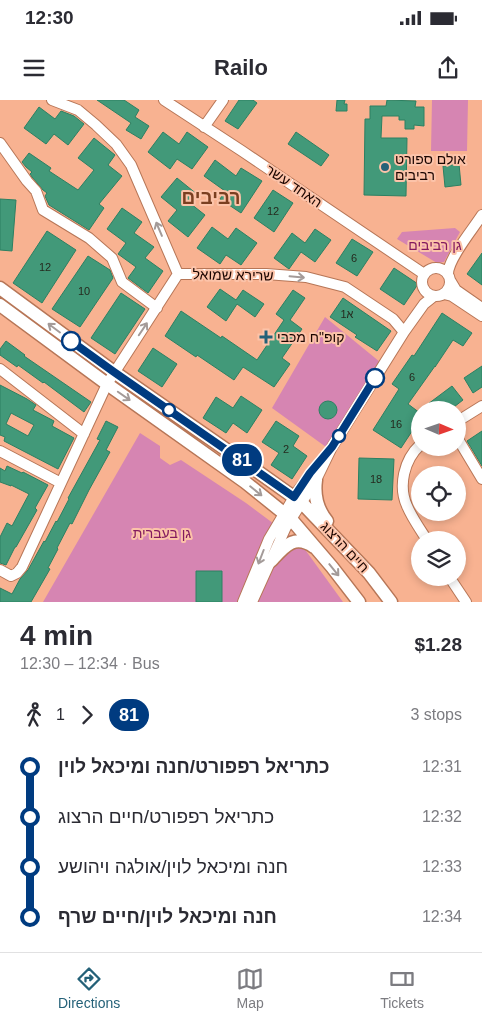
<!DOCTYPE html>
<meta charset="utf-8">
<style>
:root{--surface:#fff;--page:#f7f7f7;--text:#2b2b33;--muted:#7c7c81;--line:#e1e1e2;--accent:#246178}
body{margin:0;font-family:Helvetica,"Noto Sans Hebrew",sans-serif;background:var(--page);color:var(--text);height:100vh;display:flex;flex-direction:column;font-size:19px;white-space:nowrap}
*{box-sizing:border-box;margin:0}
p{font-size:16px;color:var(--muted)}
.icon{flex:none;width:28px;height:28px;fill:none;stroke:currentColor;stroke-width:2;stroke-linecap:round;stroke-linejoin:round}
.map{position:relative;height:502px;overflow:hidden}
.sheet{display:flex;flex-direction:column;background:var(--surface);flex:1}
.sheet>*{flex:none}
.badge{padding:0 10px;border-radius:16px;font-size:18px;line-height:32px}
.needle{width:32px;rotate:92deg}
.controls{position:absolute;left:411px;top:301px;display:grid;gap:10px}
.controls a{display:grid;place-items:center;width:55px;height:55px;border-radius:50%;background:var(--surface);box-shadow:0 2px 8px #0003;font-size:25px}
.map>.badge{position:absolute;translate:-50% -50%;box-shadow:0 0 0 2px #fff}
.legs{display:flex;align-items:center;gap:8px;height:55px;padding:0 20px;font-size:16px}
.legs p{margin-inline-start:auto}
.overview{display:flex;align-items:center;justify-content:space-between;height:85px;padding:0 20px}
h1{font-size:28px;font-weight:800;line-height:38px}
ul{padding:0 20px;list-style:none}
li{display:flex;align-items:center;gap:18px;height:50px;font-size:19px}
li i{display:grid;place-items:center;width:8px;height:100%;margin:0 6px;background:currentColor}
li i::after{content:'';width:12px;height:12px;margin:-6px;border:4px solid;border-radius:50%;background:var(--surface)}
li p{margin-inline-start:auto}
li:first-child i{background:linear-gradient(#0000 50%,currentColor 0)}
li:last-child i{background:linear-gradient(currentColor 50%,#0000 0)}
.status{display:flex;justify-content:space-between;align-items:center;height:35px;padding:0 25px;background:var(--surface);direction:ltr}
.status svg{height:14px;fill:currentColor}
header{display:flex;justify-content:space-between;align-items:center;height:65px;padding:0 20px;background:var(--surface);font-size:22px;font-weight:800}
.tab-bar{display:flex;justify-content:space-around;align-items:center;height:70px;border-top:1px solid var(--line);background:var(--surface);font-size:14px;color:var(--muted)}
.tab-bar a{display:grid;justify-items:center;gap:2px}
.tab-bar .current{color:var(--accent)}
.map>svg:first-child{display:block}
.green{fill:#d685b2}
.building{fill:#429979;stroke:#2c8062;fill-rule:evenodd}
.lines{fill:none;stroke-linecap:round;stroke-linejoin:round}
.minor-casing{stroke:#b77657;stroke-width:12}
.major-casing{stroke:#b77657;stroke-width:15}
.minor{stroke:#fff;stroke-width:10}
.major{stroke:#fff;stroke-width:12}
.oneway{stroke:#a49b99}
.line-1-casing{stroke:#fff;stroke-width:11}
.line-1{stroke:#003b80;stroke-width:8}
.poi-dot{fill:#246178;stroke:#fcc3a9;stroke-width:2}
.stop-1-dot{fill:#fff;stroke:#003b80;stroke-width:2.5}
.labels{text-anchor:middle;stroke-width:4;stroke-linejoin:round;paint-order:stroke}
.number-label{font-size:11px;fill:#252a1e}
.poi-label{font-size:14px;fill:#1b0500;stroke:#fcc3a9;text-anchor:start}
.street-label{font-size:14px;fill:#1b0500;stroke:#fcc3a9}
.park-label{font-size:14px;fill:#831a5f;stroke:#fcc3a9}
.district-label{font-size:19px;font-weight:bold;fill:#7a3f21;stroke:#fcc3a9}
</style>
<div class="status"><b>12:30</b><svg viewBox="0 0 49 12"><path d="M0 12V9h3v3zM5 12V6h3v6zM10 12V3h3v9zM15 12V0h3v12zM26 1h20v11H26zM47 4h2v5h-2z"/></svg></div>
<header><svg class="icon" aria-label="menu" viewBox="0 0 24 24"><path d="M4 6h16M4 12h16M4 18h16"/></svg>Railo<svg class="icon" aria-label="share" viewBox="0 0 24 24"><path d="M12 15V3M7 8l5-5 5 5M5 13v7h14v-7"/></svg></header>
<div class="map">
<svg width="482" height="502" viewBox="0 0 482 502">
<rect width="100%" height="100%" fill="#f8b291"/>
<path class="green" d="M 432,0 L 468,0 L 467,51 L 431,51 Z
M 455,128 L 460,132 L 444,162 L 437,163 L 397,139 L 402,132 Z
M 325,217 L 380,262 L 326,347 L 272,308 Z
M 140,333 L 160,346 L 160,358 L 170,365 L 181,360 L 246,403 L 301,444 L 343,502 L 43,502 Z"/>
<path class="building" d="M 97,0 L 124,0 L 139,10 L 135,17 L 149,26 L 141,39 L 126,30 L 131,23 Z
M 239,0 L 253,0 L 257,3 L 238,29 L 225,21 Z
M 337,0 L 345,0 L 344,4 L 347,4 L 347,11 L 336,11 Z
M 387,0 L 416,1 L 415,7 L 424,7 L 424,26 L 414,25 L 414,29 L 405,29 L 405,20 L 399,20 L 399,16 L 382,16 L 381,38 L 407,38 L 406,96 L 364,95 L 365,19 L 370,19 L 370,6 L 386,6 Z
M 39,7 L 55,19 L 61,11 L 74,16 L 84,24 L 68,45 L 54,34 L 46,44 L 24,28 Z
M 163,32 L 179,44 L 187,32 L 208,47 L 192,69 L 177,59 L 170,69 L 148,52 Z
M 296,32 L 329,55 L 321,66 L 288,44 Z
M 94,38 L 115,55 L 108,65 L 122,76 L 99,104 L 104,108 L 89,130 L 49,105 L 45,96 L 47,93 L 43,90 L 32,77 L 30,74 L 32,72 L 26,67 L 22,62 L 29,53 L 51,68 L 49,71 L 78,90 L 94,70 L 78,58 Z
M 215,60 L 236,76 L 241,68 L 262,81 L 241,113 L 220,99 L 225,91 L 204,76 Z
M 459,64 L 461,85 L 445,87 L 443,66 Z
M 177,78 L 198,95 L 191,104 L 205,115 L 188,137 L 168,121 L 177,110 L 161,97 Z
M 273,90 L 293,103 L 274,132 L 254,118 Z
M 0,99 L 16,100 L 12,151 L 0,150 Z
M 122,108 L 142,122 L 134,133 L 154,147 L 145,158 L 163,171 L 148,193 L 128,178 L 136,167 L 118,154 L 126,143 L 107,129 Z
M 212,127 L 228,139 L 236,128 L 257,143 L 241,165 L 226,155 L 220,164 L 197,148 Z
M 315,129 L 331,140 L 315,162 L 301,152 L 289,169 L 274,158 L 292,133 L 305,143 Z
M 47,131 L 76,150 L 42,203 L 13,183 Z
M 352,139 L 373,152 L 357,176 L 336,163 Z
M 482,153 L 482,185 L 467,174 Z
M 88,156 L 110,170 L 113,178 L 80,227 L 52,209 Z
M 394,168 L 418,184 L 404,205 L 380,189 Z
M 220,189 L 236,200 L 243,190 L 264,204 L 255,217 L 237,204 L 226,221 L 207,207 Z
M 293,190 L 305,198 L 290,220 L 302,229 L 282,258 L 290,264 L 274,287 L 243,267 L 234,280 L 197,255 L 196,257 L 165,236 L 181,211 L 221,238 L 222,236 L 257,260 L 284,220 L 276,214 Z
M 121,193 L 145,209 L 115,254 L 91,238 Z
M 343,198 L 391,231 L 377,251 L 355,237 L 357,235 L 330,217 Z
M 442,213 L 472,233 L 463,246 L 453,240 L 435,267 L 435,266 L 408,304 L 420,313 L 420,319 L 401,348 L 373,330 L 399,289 L 392,284 L 412,255 L 414,256 Z
M 6,241 L 25,255 L 24,256 L 91,302 L 84,312 L 44,282 L 43,283 L 18,265 L 17,267 L 0,255 L 0,249 Z
M 153,248 L 177,264 L 162,287 L 138,271 Z
M 482,266 L 482,287 L 473,293 L 464,278 Z
M 0,285 L 27,299 L 36,305 L 33,310 L 54,321 L 52,326 L 74,338 L 58,369 L 4,341 L 5,337 L 0,335 ZM 11,313 L 34,325 L 28,336 L 6,324 Z
M 452,286 L 463,300 L 450,310 L 420,310 Z
M 241,296 L 262,310 L 247,333 L 233,323 L 226,333 L 203,318 L 216,297 L 233,308 Z
M319 310a9 9 0 1 1 18 0a9 9 0 1 1-18 0Z
M 106,321 L 118,327 L 106,350 L 110,352 L 89,390 L 72,424 L 70,423 L 57,448 L 58,449 L 48,468 L 50,469 L 31,502 L 0,502 L 0,488 L 12,494 L 20,479 L 28,470 L 44,441 L 45,442 L 56,421 L 57,422 L 69,399 L 68,398 L 100,340 L 97,339 Z
M 276,321 L 299,336 L 293,346 L 307,356 L 292,379 L 271,365 L 279,353 L 262,342 Z
M 482,331 L 482,366 L 467,341 Z
M 359,358 L 394,359 L 392,400 L 358,399 Z
M 7,366 L 22,373 L 23,372 L 48,385 L 35,408 L 37,410 L 16,447 L 15,447 L 6,465 L 0,463 L 0,437 L 7,423 L 12,426 L 29,394 L 11,385 L 11,386 L 0,382 L 0,368 L 5,371 Z
M 196,471 L 222,471 L 222,502 L 196,502 Z"/>
<g class="lines">
<g class="minor-casing">
<path id="minor" d="M 52,0 L 78,10 L 96,25 L 116,44 L 131,65 L 178,174
M 164,0 L 242,51 L 424,174
M 204,27 L 223,0
M 0,43 L 27,81 L 36,91 L 43,110 L 89,138 L 112,158 L 122,182 L 157,208
M422 182a14 14 0 1 1 28 0a14 14 0 1 1-28 0Z
M 178,174 L 266,174 L 306,177 L 345,187 L 393,219 L 404,232
M 448,174 C 448,159 473,129 482,115
M 450,180 L 456,190 L 479,206
M 444,194 L 452,196 L 482,216
M 0,269 L 84,334
M 458,321 L 482,306
M 458,339 L 482,379
M 420,345 C 404,360 398,386 407,406 C 412,418 420,429 427,440
M 0,351 L 61,383
M 0,470 L 11,476 L 17,473 L 22,467 L 107,284 L 178,174
M 450,478 L 466,502
M 243,502 L 269,439 L 297,392 L 322,360
M 252,502 L 286,427 L 316,380 L 332,347 L 404,232 L 424,204 L 434,196"/>
</g>
<g class="major-casing">
<path id="major" d="M 0,188 L 114,272 L 254,369 L 302,403 L 369,473 L 391,502
M 0,205 L 107,284 L 245,382 L 291,419 L 332,467 L 359,502
M 316,380 C 314,395 317,409 327,421
M 271,461 C 284,447 294,433 314,447"/>
</g>
<use href="#minor" class="minor"/>
<use href="#major" class="major"/>
</g>
<defs><path id="oneway-shaft" d="M-6 0H5M1.5-3L5.5 0L1.5 3" fill="none" stroke-width="1.6" stroke-linecap="round" stroke-linejoin="round" transform="scale(1.25)"/></defs>
<g class="oneway">
<use href="#oneway-shaft" transform="translate(159 129) rotate(-113)"/>
<use href="#oneway-shaft" transform="translate(297 177) rotate(5)"/>
<use href="#oneway-shaft" transform="translate(54 228) rotate(-143)"/>
<use href="#oneway-shaft" transform="translate(143 229) rotate(-56)"/>
<use href="#oneway-shaft" transform="translate(124 296) rotate(35)"/>
<use href="#oneway-shaft" transform="translate(256 391) rotate(39)"/>
<use href="#oneway-shaft" transform="translate(261 457) rotate(111)"/>
<use href="#oneway-shaft" transform="translate(334 470) rotate(51)"/>
</g>
<g class="lines">
<g class="line-1-casing">
<path id="line-1" d="M 71,241 L 114,272 L 294,397 L 310,373 L 332,347 L 375,278"/>
</g>
<use href="#line-1" class="line-1"/>
</g>
<g class="poi-dot">
<circle cx="385" cy="67" r="5"/>
<path d="M263.5 229.5h5v5h5v5h-5v5h-5v-5h-5v-5h5z"/>
</g>
<g class="stop-1-dot">
<circle cx="71" cy="241" r="9"/>
<circle cx="375" cy="278" r="9"/>
<circle cx="169" cy="310" r="6"/>
<circle cx="339" cy="336" r="6"/>
</g>
<g class="labels">
<g class="number-label">
<text x="273" y="115">12</text>
<text x="354" y="162">6</text>
<text x="45" y="171">12</text>
<text x="84" y="195">10</text>
<text x="347" y="218">1א</text>
<text x="412" y="281">6</text>
<text x="396" y="328">16</text>
<text x="286" y="353">2</text>
<text x="376" y="383">18</text>
</g>
<g class="poi-label">
<text x="395" y="64">אולם ספורט<tspan x="395" dy="16">רביבים</tspan></text>
<text x="277" y="242">קופ"ח מכבי</text>
</g>
<g class="street-label">
<text transform="translate(294 86) rotate(34)" y="5">האחד עשר</text>
<text transform="translate(233 175) rotate(1)" y="5">שרירא שמואל</text>
<text transform="translate(345 447) rotate(47)" y="5">חיים הרצוג</text>
</g>
<g class="park-label">
<text x="435" y="150">גן רביבים</text>
<text x="162" y="438">גן בעברית</text>
</g>
<g class="district-label">
<text x="211" y="104">רביבים</text>
</g>
</g>
</svg>
<div class="controls">
<a><svg class="needle" viewBox="-14 -14 28 28"><path d="M0-13l5 13h-10z" fill="#e53935"/><path d="M0 13l5-13h-10z" fill="#7c7c81"/></svg></a>
<a><svg class="icon" aria-label="locate" viewBox="0 0 24 24"><circle cx="12" cy="12" r="6"/><path d="M12 2v4M12 18v4M2 12h4M18 12h4"/></svg></a>
<a><svg class="icon" aria-label="layers" viewBox="0 0 24 24"><path d="M12 4l9 5-9 5-9-5zM3 14l9 5 9-5"/></svg></a>
</div>
<b class="badge" style="left:242px;top:360px;background:#003b80;color:#fff">81</b>
</div>
<section class="sheet">
<div class="overview"><div><h1>4 min</h1><p>12:30 – 12:34 · Bus</p></div><b>$1.28</b></div>
<div class="legs"><svg class="icon" aria-label="walk" viewBox="0 0 24 24"><circle cx="13" cy="4" r="2"/><path d="M13 8l-2 6 4 7M11 14l-3 7M7 12l3-4h3l4 4"/></svg>1<svg class="icon" aria-label="forward" viewBox="0 0 24 24"><path d="M9 5l7 7-7 7"/></svg><b class="badge" style="background:#003b80;color:#fff">81</b><p>3 stops</p></div>
<ul>
<li><i style="color:#003b80"></i><b>כתריאל רפפורט/חנה ומיכאל לוין</b><p>12:31</p></li>
<li><i style="color:#003b80"></i><span>כתריאל רפפורט/חיים הרצוג</span><p>12:32</p></li>
<li><i style="color:#003b80"></i><span>חנה ומיכאל לוין/אולגה ויהושע</span><p>12:33</p></li>
<li><i style="color:#003b80"></i><b>חנה ומיכאל לוין/חיים שרף</b><p>12:34</p></li>
</ul>
</section>
<nav class="tab-bar">
<a class="current"><svg class="icon" aria-label="directions" viewBox="0 0 24 24"><path d="M12 3l9 9-9 9-9-9zM9 14v-3h6M13 9l2 2-2 2"/></svg>Directions</a>
<a><svg class="icon" aria-label="map" viewBox="0 0 24 24"><path d="M3 6l6-2 6 2 6-2v14l-6 2-6-2-6 2zM9 4v14M15 6v14"/></svg>Map</a>
<a><svg class="icon" aria-label="tickets" viewBox="0 0 24 24"><path d="M3 7h18v10H3zM15 7v10"/></svg>Tickets</a>
</nav>
